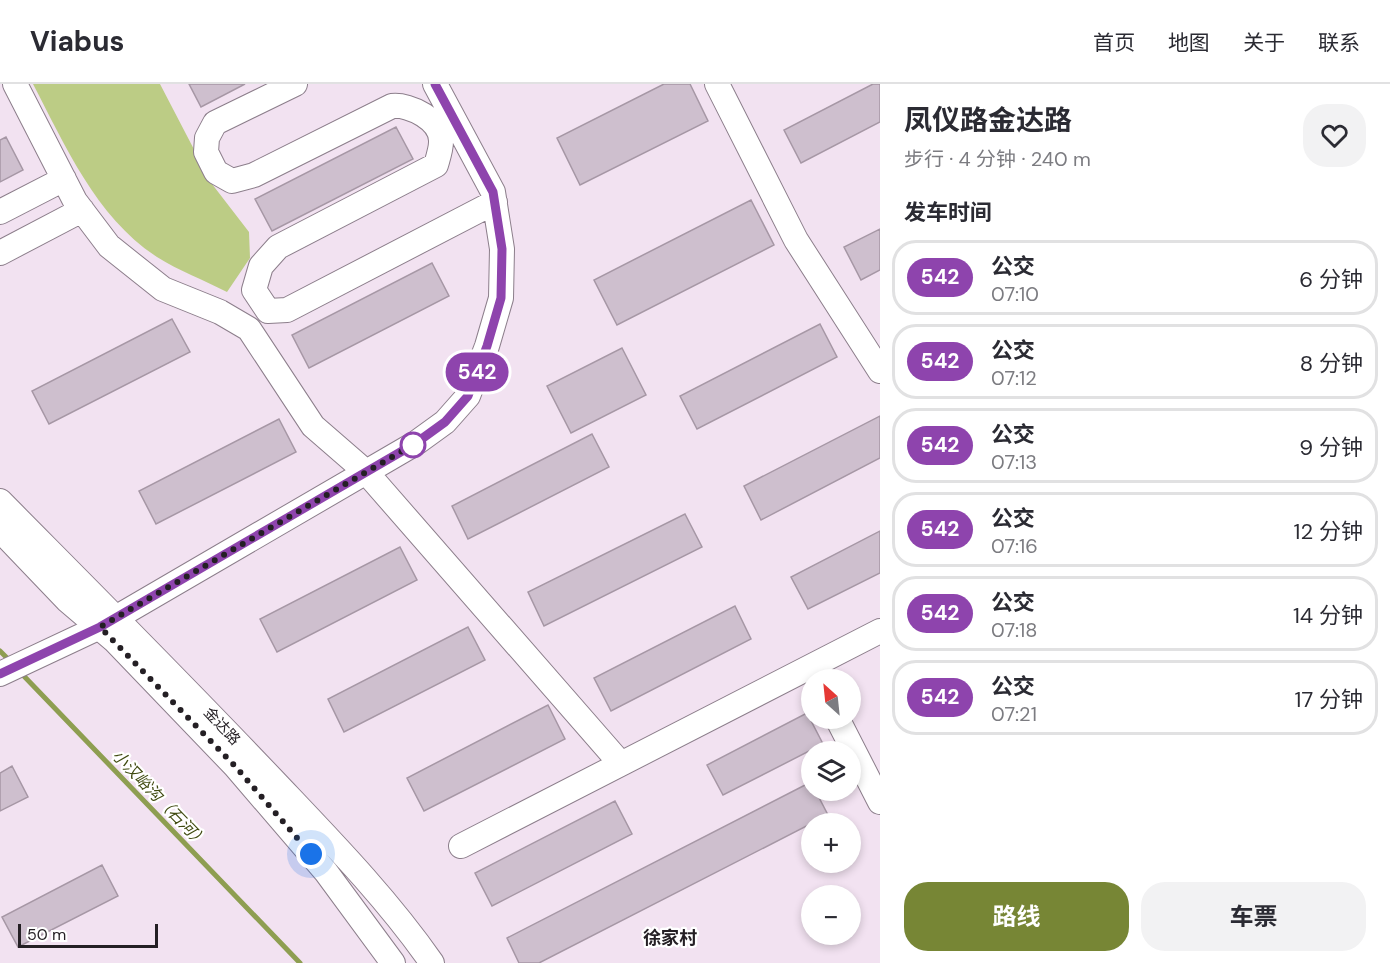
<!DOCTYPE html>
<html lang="zh">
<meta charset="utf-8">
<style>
:root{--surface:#fff;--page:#f2f2f3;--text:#2b2b33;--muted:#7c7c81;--line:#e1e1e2;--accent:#778635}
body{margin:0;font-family:"DM Sans","Noto Sans SC",sans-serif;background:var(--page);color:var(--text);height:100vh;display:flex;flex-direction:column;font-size:22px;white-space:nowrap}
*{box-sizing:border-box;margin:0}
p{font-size:20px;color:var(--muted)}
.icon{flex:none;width:33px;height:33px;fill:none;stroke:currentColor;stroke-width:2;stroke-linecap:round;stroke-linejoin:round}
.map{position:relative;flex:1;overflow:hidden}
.details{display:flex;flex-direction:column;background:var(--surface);width:510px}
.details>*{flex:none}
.badge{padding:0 12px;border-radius:20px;font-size:21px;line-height:39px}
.needle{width:39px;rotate:333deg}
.fabs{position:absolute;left:801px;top:585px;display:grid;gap:12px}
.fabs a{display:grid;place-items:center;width:60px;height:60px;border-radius:50%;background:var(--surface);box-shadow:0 3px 9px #0003;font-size:30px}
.scale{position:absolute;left:18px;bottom:15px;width:140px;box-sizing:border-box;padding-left:6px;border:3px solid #241f24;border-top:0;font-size:16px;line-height:21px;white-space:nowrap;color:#241f24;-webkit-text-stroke:4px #fff;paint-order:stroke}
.you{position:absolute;width:30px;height:30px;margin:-15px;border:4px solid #fff;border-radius:50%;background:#1a73e8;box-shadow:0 0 0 9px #1a73e833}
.map>.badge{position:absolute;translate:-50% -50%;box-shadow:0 0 0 3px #fff}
h2{padding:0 24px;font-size:22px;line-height:54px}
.round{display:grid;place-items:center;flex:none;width:63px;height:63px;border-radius:24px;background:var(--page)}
.head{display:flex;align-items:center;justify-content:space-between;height:102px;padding:0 24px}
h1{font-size:28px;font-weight:700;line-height:45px}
.primary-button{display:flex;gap:12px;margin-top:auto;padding:12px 24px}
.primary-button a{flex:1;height:69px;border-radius:24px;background:var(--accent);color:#fff;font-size:24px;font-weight:700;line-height:69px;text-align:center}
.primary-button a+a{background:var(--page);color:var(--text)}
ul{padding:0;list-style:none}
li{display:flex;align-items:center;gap:18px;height:75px;margin:0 12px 9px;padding:0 12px;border:3px solid var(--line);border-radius:24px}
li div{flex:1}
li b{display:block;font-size:22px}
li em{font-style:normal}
li .badge{min-width:66px;font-weight:700;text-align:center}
header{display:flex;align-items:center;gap:36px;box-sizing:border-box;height:84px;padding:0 30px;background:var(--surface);border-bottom:2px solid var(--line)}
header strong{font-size:28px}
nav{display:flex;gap:33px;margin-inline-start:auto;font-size:21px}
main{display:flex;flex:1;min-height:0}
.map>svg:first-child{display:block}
.green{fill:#bccc85}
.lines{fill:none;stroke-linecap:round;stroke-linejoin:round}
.stream{stroke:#8e9e51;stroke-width:5}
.building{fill:#cebfce;stroke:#a697a5;stroke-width:1.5}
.minor-casing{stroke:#8c7e8b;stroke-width:26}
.minor{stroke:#fff;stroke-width:24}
.line-casing{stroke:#fff;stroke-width:14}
.line{stroke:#8e44ad;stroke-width:9}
.walk{stroke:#241f24;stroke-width:6;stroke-dasharray:0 10.8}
.stop-dot{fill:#fff;stroke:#8e44ad;stroke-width:3}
.labels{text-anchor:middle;stroke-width:4.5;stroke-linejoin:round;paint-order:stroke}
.street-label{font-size:15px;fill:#241f24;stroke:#fff}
.water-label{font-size:16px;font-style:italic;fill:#3f490f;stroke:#fff}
.quarter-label{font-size:18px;font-weight:bold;fill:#241f24;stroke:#fff}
</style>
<header>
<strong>Viabus</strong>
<nav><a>首页</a><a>地图</a><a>关于</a><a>联系</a></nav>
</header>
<main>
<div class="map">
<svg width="880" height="879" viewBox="0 0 880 879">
<rect width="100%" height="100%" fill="#f2e2f1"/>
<path class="green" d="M 33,0 L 160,0 L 212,100 L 249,148 L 250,174 L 227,208 C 204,196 179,187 157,173 C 96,133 66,63 33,0 Z"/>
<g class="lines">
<path class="stream" d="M 0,567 L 10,577
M 20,588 L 300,879"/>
</g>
<path class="building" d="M 189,0 L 245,0 L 201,23 Z
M 664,0 L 690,0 L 708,37 L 580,101 L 557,54 Z
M 873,0 L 880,0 L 880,38 L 801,79 L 784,46 Z
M 396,43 L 413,75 L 272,147 L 255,115 Z
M 6,53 L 23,86 L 0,98 L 0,56 Z
M 751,116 L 774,161 L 617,241 L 594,196 Z
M 880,145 L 880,186 L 861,196 L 844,163 Z
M 432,179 L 449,212 L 309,284 L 292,251 Z
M 172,235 L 190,268 L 49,340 L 32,307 Z
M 820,240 L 837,273 L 697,345 L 680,312 Z
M 622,264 L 646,311 L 571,349 L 547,302 Z
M 880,332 L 880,374 L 761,436 L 744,402 Z
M 279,335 L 296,368 L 156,440 L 139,407 Z
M 592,350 L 609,383 L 468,455 L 452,422 Z
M 685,430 L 702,463 L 544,542 L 528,508 Z
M 880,447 L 880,489 L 808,525 L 791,493 Z
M 400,463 L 417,496 L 277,568 L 260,535 Z
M 735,522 L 751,555 L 611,627 L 594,594 Z
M 468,543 L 485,576 L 344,648 L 328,615 Z
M 548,621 L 565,655 L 424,727 L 407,694 Z
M 807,629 L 823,660 L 723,711 L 707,681 Z
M 12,682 L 28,713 L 0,727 L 0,689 Z
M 811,698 L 812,706 L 815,706 L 828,731 L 539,879 L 519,879 L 507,854 Z
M 615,717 L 632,750 L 492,822 L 475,789 Z
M 102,781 L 118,812 L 18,863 L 2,833 Z"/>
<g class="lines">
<g class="minor-casing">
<path id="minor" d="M 15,0 L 75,117 L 109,162 L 163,205 L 220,228 L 249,245 L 313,342 L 366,388 L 621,680
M 295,0 L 215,39 L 207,54 L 206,68 L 216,88 L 232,97 L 254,91 L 392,22 C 410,20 442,36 441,58 C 441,65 438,74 436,81 L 278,163 L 261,182 L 254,206 L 268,227 L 287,226 L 495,118
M 717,0 L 796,156 L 880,287
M 0,128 L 64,95
M 0,169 L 82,126
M 0,417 C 92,510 184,602 274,697 C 329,755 386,813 432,879
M 0,446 L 67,516 L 114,556 L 235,682 L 326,788 L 393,879
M 0,590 L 100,543 L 416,359 L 445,338 L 468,312 L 487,262 L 501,214 L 502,165 L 493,108 L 435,0
M 837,634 L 880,718
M 461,762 L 880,547"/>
</g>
<use href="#minor" class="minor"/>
</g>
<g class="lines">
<g class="line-casing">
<path id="line" d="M 0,590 L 100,543 L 416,359 L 445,338 L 468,312 L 487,262 L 501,214 L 502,165 L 493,108 L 435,0"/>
</g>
<use href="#line" class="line"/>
<path class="walk" d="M 311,770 L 235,682 L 100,543 L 416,359 L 413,361"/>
</g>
<circle class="stop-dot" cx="413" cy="361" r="12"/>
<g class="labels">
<g class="street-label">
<text transform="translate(222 642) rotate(47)" y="5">金达路</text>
</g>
<g class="water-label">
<text transform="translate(160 714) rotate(46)" y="6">小汉峪沟（石河）</text>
</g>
<g class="quarter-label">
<text x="670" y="860">徐家村</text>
</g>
</g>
</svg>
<div class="fabs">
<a><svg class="needle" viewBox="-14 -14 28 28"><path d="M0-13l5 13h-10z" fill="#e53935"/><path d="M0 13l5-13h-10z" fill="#7c7c81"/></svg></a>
<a><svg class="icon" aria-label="layers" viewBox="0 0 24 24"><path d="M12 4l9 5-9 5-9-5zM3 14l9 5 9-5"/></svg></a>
<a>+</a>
<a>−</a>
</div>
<div class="scale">50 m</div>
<div class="you" style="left:311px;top:770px"></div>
<b class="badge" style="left:477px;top:288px;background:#8e44ad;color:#fff">542</b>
</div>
<section class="details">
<div class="head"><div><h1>凤仪路金达路</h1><p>步行 · 4 分钟 · 240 m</p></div><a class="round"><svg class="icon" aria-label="heart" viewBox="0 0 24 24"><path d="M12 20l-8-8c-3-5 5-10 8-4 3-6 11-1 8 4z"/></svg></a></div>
<h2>发车时间</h2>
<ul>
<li><span class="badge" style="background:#8e44ad;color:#fff">542</span><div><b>公交</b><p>07:10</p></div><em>6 分钟</em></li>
<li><span class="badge" style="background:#8e44ad;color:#fff">542</span><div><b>公交</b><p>07:12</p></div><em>8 分钟</em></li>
<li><span class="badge" style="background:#8e44ad;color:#fff">542</span><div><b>公交</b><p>07:13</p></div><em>9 分钟</em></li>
<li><span class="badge" style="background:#8e44ad;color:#fff">542</span><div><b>公交</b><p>07:16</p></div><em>12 分钟</em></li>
<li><span class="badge" style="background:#8e44ad;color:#fff">542</span><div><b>公交</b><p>07:18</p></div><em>14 分钟</em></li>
<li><span class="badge" style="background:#8e44ad;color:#fff">542</span><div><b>公交</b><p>07:21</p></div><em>17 分钟</em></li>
</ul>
<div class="primary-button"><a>路线</a><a>车票</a></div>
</section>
</main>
